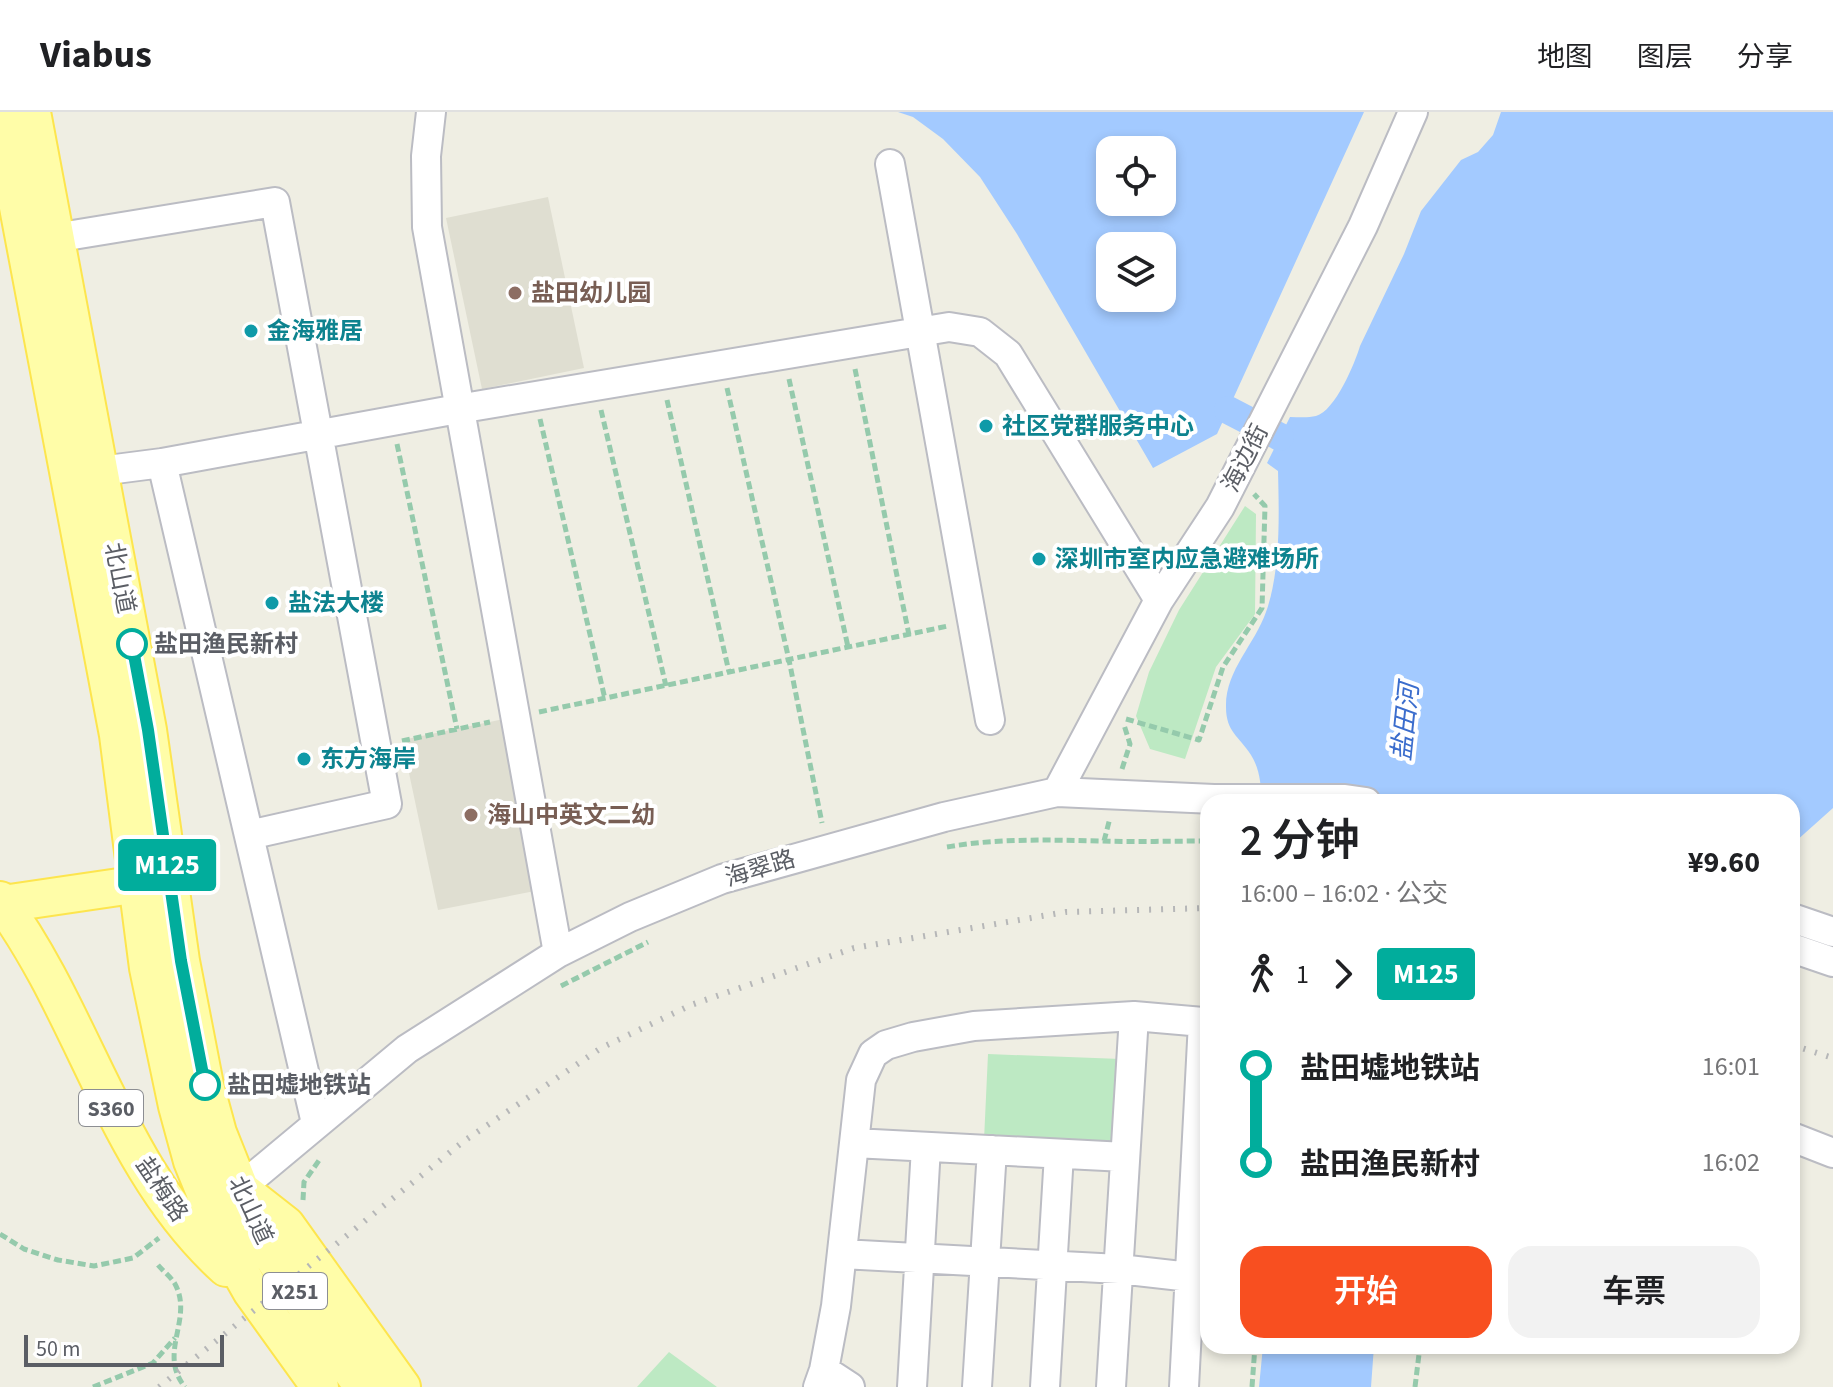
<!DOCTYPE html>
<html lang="zh">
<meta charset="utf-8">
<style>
:root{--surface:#fff;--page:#f2f2f2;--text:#202124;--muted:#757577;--line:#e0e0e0;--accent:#f84f20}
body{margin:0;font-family:"Source Sans 3","Noto Sans SC",sans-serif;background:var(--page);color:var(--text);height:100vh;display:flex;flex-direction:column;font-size:30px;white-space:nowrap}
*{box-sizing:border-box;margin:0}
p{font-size:26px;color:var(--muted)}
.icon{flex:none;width:44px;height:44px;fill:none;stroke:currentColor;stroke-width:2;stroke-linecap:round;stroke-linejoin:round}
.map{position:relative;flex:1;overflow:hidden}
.sheet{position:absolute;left:1200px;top:682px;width:600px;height:560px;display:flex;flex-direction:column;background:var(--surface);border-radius:24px;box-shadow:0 4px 12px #0003}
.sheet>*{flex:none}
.badge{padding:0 16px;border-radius:6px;font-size:28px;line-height:52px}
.buttons{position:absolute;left:1096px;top:24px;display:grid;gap:16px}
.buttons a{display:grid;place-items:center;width:80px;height:80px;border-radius:16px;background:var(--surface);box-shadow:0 4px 12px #0003;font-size:40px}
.scale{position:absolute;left:24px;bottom:20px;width:200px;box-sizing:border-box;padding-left:8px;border:4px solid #5b5e65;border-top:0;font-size:22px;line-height:28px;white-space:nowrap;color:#5b5e65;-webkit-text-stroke:6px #fff;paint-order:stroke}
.map>.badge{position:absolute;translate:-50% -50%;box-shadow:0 0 0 4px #fff}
.legs{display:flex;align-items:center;gap:12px;height:88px;padding:0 40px;font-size:26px}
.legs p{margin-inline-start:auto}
.summary{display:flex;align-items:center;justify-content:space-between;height:136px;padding:0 40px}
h1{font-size:44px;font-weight:600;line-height:60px}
.action{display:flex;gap:16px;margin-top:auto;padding:16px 40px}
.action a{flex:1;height:92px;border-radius:24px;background:var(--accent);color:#fff;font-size:32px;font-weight:600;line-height:92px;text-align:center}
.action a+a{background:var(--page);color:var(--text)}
ul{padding:0 40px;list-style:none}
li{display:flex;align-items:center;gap:28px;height:96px;font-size:30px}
li i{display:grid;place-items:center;width:12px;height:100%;margin:0 10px;background:currentColor}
li i::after{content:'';width:20px;height:20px;margin:-10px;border:6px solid;border-radius:50%;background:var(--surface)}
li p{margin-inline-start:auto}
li:first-child i{background:linear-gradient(#0000 50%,currentColor 0)}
li:last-child i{background:linear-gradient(currentColor 50%,#0000 0)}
header{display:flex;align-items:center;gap:48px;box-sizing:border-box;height:112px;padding:0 40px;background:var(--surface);border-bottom:2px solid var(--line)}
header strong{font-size:38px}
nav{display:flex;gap:44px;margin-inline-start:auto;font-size:28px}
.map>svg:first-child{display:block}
.education{fill:#dfded1}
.green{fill:#bde9c3}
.water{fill:#a3caff;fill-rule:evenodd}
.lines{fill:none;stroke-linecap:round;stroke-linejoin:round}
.canal{stroke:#a3caff;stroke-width:28}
.minor-casing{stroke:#bbbcc3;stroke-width:32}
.major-casing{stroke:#fde54e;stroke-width:40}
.path{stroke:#95caac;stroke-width:5;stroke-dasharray:8 4;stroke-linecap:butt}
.minor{stroke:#fff;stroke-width:28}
.major{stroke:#fffda8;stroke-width:36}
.rail{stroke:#b6b7b8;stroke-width:6;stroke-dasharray:2 10;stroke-linecap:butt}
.line-1-casing{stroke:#fff;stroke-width:18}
.line-1{stroke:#01ad9c;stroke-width:12}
.education-dot{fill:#8d6e63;stroke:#fff;stroke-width:3}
.culture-dot{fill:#0f9aa8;stroke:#fff;stroke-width:3}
.stop-1-dot{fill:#fff;stroke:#01ad9c;stroke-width:4}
.labels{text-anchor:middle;stroke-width:8;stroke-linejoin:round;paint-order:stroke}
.shield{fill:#fff;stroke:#8c8e93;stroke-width:2}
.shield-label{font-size:22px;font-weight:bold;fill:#5b5e65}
.education-label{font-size:24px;font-weight:bold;fill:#785e54;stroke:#fff;text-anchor:start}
.culture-label{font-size:24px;font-weight:bold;fill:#0d838f;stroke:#fff;text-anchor:start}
.street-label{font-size:24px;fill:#5b5e65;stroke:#fff}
.stop-label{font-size:24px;font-weight:bold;fill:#5b5e65;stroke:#fff;text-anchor:start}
.water-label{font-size:26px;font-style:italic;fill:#3b6dcd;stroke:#fff}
</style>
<header>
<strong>Viabus</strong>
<nav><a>地图</a><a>图层</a><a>分享</a></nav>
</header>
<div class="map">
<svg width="1833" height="1275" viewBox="0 0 1833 1275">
<rect width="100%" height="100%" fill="#efeee3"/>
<path class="education" d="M 548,85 L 584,256 L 482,277 L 446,106 Z
M 504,607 L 540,778 L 438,798 L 402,628 Z"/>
<path class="green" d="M 1245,394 L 1256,402 L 1255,502 L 1216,555 L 1185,647 L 1150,637 L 1136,604 L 1149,560 L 1179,498 Z
M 988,942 L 1121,947 L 1117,1034 L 984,1028 Z
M 669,1240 L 717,1275 L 637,1275 Z"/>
<path class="water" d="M 898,0 L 1364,0 L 1217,322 L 1153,356 L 1017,122 L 980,65 L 943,27 L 913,5 ZM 1110,38 L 1162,38 L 1162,90 L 1110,90 ZM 1110,134 L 1162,134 L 1162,186 L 1110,186 Z
M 1501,0 L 1833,0 L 1833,696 L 1795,730 L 1792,731 L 1792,690 L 1262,690 C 1261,674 1260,657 1251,643 C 1239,624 1226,620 1226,595 C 1225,559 1255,532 1266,500 C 1281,458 1279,402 1278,359 L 1267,351 L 1290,305 C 1298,305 1308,306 1316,304 C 1335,299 1355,251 1360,234 L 1404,142 L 1421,99 L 1461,48 L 1478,40 L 1493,23 Z
M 1263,1234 L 1374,1234 L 1371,1275 L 1259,1275 Z"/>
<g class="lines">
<path class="canal" d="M 1228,298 L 1280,325"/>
<g class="minor-casing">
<path id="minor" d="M 431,0 L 426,44 L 427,115 L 558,841
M 890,52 L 990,608
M 36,129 L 275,90 L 387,692 L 249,723
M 162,351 L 316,1011
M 100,359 L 162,351 L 458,297 L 949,215 L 980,220 L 1008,242 L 1159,488
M 1057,680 L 1159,488 L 1220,395 L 1363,114 L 1413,0
M 1792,806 L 1833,820
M 1792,836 L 1833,850
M 1792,1025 L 1833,1041
M 854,1031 L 1125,1045
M 239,1077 L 407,937 L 558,841 L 630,805 L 722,767 L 944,705 L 1057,680 L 1214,687 L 1345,687 L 1366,690
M 842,1142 L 1119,1157 L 1190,1165
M 824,1258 L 850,1275
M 818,1275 L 824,1258 L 836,1194 L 861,968 L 873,942 L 886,933 L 913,925 L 974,914 L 1134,904 L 1203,910 L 1184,1275
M 912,1275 L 926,1035
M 977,1275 L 992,1038
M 1045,1275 L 1059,1042
M 1111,1275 L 1134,904"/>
</g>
<g class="major-casing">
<path id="major" d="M 0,0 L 118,623 L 148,856 L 177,994 L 192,1049 L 229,1140 L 251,1179 L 320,1275
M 32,0 L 148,618 L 181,849 L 205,973 L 218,1021 L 258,1121 L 285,1164 L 363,1275
M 0,788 C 86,904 116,1057 226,1156
M 3,792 L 160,769
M 240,1077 L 286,1113 L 402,1275"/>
</g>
<path class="path" d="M 855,257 L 909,523
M 789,267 L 848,535
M 727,276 L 789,548 L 822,711
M 667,288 L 729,560
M 601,298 L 666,574
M 540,307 L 605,587
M 397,332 L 457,617
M 539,600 L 948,514
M 1126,607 L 1199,628 L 1223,555 L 1262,496 L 1265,394 L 1254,382
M 402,629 L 490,610
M 1122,657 L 1130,632 L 1124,613
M 1104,729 L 1110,706
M 947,735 C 999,726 1049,728 1102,729 C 1137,730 1173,729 1208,729
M 561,874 L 648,830
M 303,1088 L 304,1070 L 320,1047
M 0,1122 L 24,1137 L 58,1148 L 94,1154 L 133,1146 L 159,1126
M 158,1153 C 163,1159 171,1165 175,1172 C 194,1207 157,1241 185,1275
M 93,1275 L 153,1251 L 175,1226
M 1252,1275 L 1255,1234
M 1415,1275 L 1420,1234"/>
<use href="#minor" class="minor"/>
<use href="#major" class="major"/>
<path class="rail" d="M 1792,933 L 1833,946
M 159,1275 L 464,1029 L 601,936 L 691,893 L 854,836 L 1066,800 L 1208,796"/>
</g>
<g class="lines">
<g class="line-1-casing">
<path id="line-1" d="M 132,532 L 148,618 L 181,849 L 205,973"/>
</g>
<use href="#line-1" class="line-1"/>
</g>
<g class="education-dot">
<circle cx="515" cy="181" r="8"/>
<circle cx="471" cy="703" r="8"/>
</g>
<g class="culture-dot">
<circle cx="251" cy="219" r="8"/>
<circle cx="986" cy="314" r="8"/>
<circle cx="1039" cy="447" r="8"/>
<circle cx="272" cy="491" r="8"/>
<circle cx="304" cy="647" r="8"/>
</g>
<g class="stop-1-dot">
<circle cx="132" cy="532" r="14"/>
<circle cx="205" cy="973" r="14"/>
</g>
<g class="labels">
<g class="shield">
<rect x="79" y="978" width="64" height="36" rx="6"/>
<rect x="263" y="1161" width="64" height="36" rx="6"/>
</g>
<g class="shield-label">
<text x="111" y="1004">S360</text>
<text x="295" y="1187">X251</text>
</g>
<g class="education-label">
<text x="531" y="189">盐田幼儿园</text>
<text x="487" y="711">海山中英文二幼</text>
</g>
<g class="culture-label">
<text x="267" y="227">金海雅居</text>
<text x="1002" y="322">社区党群服务中心</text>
<text x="1055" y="455">深圳市室内应急避难场所</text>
<text x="288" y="499">盐法大楼</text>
<text x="320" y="655">东方海岸</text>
</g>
<g class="street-label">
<text transform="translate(1245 346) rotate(-63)" y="8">海边街</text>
<text transform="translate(120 466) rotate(79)" y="8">北山道</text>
<text transform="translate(760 756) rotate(-17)" y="8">海翠路</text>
<text transform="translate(162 1077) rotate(56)" y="8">盐梅路</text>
<text transform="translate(251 1098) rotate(65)" y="8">北山道</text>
</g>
<g class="stop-label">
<text x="154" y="540">盐田渔民新村</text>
<text x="227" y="981">盐田墟地铁站</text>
</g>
<g class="water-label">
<text transform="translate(1405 610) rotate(-84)" y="9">盐田河</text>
</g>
</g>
</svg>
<div class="buttons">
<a><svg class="icon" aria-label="locate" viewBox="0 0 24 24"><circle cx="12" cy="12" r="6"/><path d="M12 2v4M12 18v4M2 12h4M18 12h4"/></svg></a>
<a><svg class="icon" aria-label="layers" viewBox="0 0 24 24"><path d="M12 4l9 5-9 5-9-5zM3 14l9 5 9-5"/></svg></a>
</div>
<div class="scale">50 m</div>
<b class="badge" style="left:167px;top:753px;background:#01ad9c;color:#fff">M125</b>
<section class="sheet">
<div class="summary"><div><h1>2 分钟</h1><p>16:00 – 16:02 · 公交</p></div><b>¥9.60</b></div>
<div class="legs"><svg class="icon" aria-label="walk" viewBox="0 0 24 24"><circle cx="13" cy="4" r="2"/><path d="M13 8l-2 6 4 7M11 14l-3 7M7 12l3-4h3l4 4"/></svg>1<svg class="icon" aria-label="forward" viewBox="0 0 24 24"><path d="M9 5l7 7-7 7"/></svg><b class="badge" style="background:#01ad9c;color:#fff">M125</b></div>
<ul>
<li><i style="color:#01ad9c"></i><b>盐田墟地铁站</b><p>16:01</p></li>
<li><i style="color:#01ad9c"></i><b>盐田渔民新村</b><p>16:02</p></li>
</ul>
<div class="action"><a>开始</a><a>车票</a></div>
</section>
</div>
